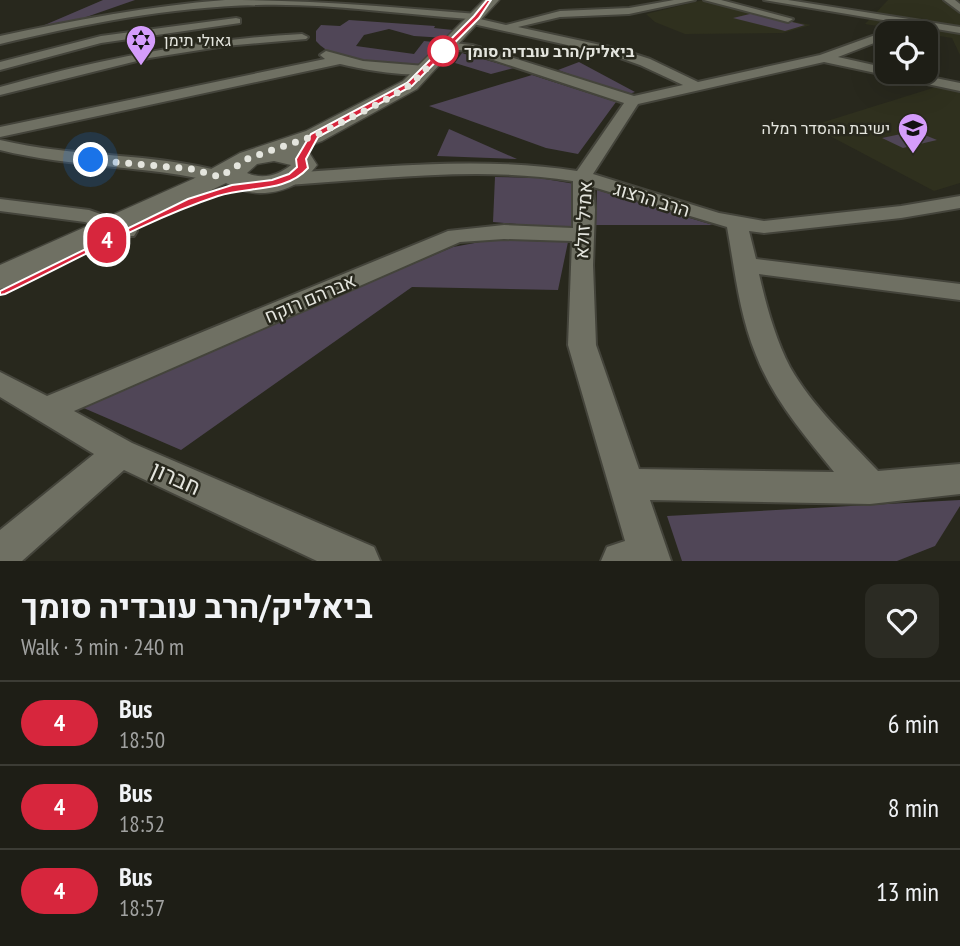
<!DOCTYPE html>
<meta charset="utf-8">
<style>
:root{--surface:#1e1e16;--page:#2b2b23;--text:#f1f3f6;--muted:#a1a2a1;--line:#3c3c35}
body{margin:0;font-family:"PT Sans Narrow",Heebo,sans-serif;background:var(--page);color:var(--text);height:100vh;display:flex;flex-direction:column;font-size:26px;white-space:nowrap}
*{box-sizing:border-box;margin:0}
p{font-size:23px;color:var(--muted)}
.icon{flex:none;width:38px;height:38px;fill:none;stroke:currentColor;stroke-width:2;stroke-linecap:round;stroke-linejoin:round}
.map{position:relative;height:561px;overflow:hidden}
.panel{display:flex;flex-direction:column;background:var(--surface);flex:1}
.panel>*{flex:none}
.badge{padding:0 14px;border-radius:23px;font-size:24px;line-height:46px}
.tools{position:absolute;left:875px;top:21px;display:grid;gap:14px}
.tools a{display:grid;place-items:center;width:63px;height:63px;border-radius:14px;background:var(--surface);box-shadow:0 7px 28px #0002,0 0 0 2px var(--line);font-size:35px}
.you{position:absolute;width:35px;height:35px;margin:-18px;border:5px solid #fff;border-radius:50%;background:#1a73e8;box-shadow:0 0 0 10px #1a73e833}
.map>.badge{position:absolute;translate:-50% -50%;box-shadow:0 0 0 4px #fff}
.round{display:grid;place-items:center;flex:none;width:74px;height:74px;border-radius:14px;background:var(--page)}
.summary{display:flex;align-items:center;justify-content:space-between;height:119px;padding:0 21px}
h1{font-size:33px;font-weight:700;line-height:52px}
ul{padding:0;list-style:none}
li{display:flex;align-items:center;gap:21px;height:84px;padding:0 21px;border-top:2px solid var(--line)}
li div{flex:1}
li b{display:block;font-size:26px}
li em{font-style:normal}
li .badge{min-width:77px;font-weight:700;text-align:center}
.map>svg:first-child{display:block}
.built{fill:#2f301e}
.green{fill:#504657}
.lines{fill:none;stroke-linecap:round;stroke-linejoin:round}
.street-casing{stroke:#44443b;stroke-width:4}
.secondary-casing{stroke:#44443b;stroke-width:3}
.street{fill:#6f7063;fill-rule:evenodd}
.secondary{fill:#6f7063;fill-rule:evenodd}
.line{fill:#d7263d;stroke:#fff;stroke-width:2}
.walk{stroke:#e4e5de;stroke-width:7;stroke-dasharray:0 12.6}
.stop-dot{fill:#fff;stroke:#d7263d;stroke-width:3.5}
.labels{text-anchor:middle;stroke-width:5;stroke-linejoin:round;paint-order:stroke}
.far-poi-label{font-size:16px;fill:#e4e5de;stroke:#28281d;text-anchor:start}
.far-stop-label{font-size:16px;font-weight:bold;fill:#e4e5de;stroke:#28281d;text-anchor:start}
.street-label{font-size:19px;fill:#e4e5de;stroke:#28281d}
.near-street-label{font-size:23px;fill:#e4e5de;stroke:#28281d}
</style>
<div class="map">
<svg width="960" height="561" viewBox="0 0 960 561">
<rect width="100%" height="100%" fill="#28281d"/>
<path class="built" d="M 703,0 L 750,13 L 811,25 L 783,33 L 685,34 L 655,22 L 646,14 Z
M 888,0 L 960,0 L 960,55 L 952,38 L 865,24 Z
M 936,87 L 960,92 L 960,183 L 934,191 L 811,126 Z"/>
<path class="green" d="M 103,0 L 135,0 L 72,22 L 33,30 Z
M 754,13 L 805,25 L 785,31 L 733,18 Z
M 349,20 L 435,26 L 434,28 L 453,30 L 445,38 L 414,36 L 389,29 L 364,35 L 356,46 L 414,54 L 424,41 L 443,43 L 419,67 C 387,64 338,66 316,41 L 316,31 L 321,25 L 340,26 Z
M 462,53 L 465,54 L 514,68 L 491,74 L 455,63 Z
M 579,62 L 635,92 L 626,95 L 558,70 Z
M 532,75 L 616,102 L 578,154 L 546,148 L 429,106 Z
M 449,129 L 517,159 L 437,156 Z
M 915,131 L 937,140 L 903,148 L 882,138 Z
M 495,177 L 539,178 L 575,184 L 574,229 L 493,222 Z
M 597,190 L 713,225 L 596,225 Z
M 491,240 L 568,242 L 558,290 L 412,287 L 181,450 L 79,406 L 453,247 Z
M 960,500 L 960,506 L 935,546 L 897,561 L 682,561 L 667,516 Z"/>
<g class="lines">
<g class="street-casing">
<path id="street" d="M 225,0 C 310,0 393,7 477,14 L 482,17 L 480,19 L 506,25 L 560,11 L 629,8 L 674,0 L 695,0 L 629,14 L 560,17 L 518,27 L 619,49 L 650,59 L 698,82 L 820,55 L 881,33 L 889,33 L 887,38 L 838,57 L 887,68 L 887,72 L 906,72 L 960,83 L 960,91 L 824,62 L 638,104 L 593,174 L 719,213 L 764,221 L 901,206 L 960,196 L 960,208 L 901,218 L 764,233 L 749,231 L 756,259 L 960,284 L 960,300 L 759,274 C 766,305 775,338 790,367 C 812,406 848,439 878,471 L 960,464 L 960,494 L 870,504 L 650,500 L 671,561 L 601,561 L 607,547 L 625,541 L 568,345 L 572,241 L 504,239 L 460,242 L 74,411 L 132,443 L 374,547 L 380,561 L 317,561 L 124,470 L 22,561 L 0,561 L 0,530 L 94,454 L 0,397 L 0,372 L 47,396 L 448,231 L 504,225 L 573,228 L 573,181 C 479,166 383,179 288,185 L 278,179 L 288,173 C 384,167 481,156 577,171 L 624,103 L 466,51 L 445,48 L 445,42 L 472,45 L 634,96 L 683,85 L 640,65 L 612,55 L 473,24 L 469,23 L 469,19 C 398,14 328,3 257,5 C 170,7 84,24 0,44 L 0,36 C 75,20 149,6 225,0 ZM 593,187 L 727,227 C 735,270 739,314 756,355 C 773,399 804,435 834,472 L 639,469 L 596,345 L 593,265 L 595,210 Z
M 704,0 L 721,0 L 793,19 L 788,22 Z
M 764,0 L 788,0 L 960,27 L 960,33 Z
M 944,0 L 955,0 L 960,4 L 960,12 Z
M 236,18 L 240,19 L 240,23 L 101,43 L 0,70 L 0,62 L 101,36 Z
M 302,34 L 308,37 L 306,39 L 225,46 L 149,58 L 0,95 L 0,87 C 99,59 199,39 302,34 Z
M 326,51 L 363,61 L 425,66 L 432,70 C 419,81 357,68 340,64 L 0,137 L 0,127 L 325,59 L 320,55 Z
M 0,140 C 75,158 153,152 227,173 L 229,177 L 220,183 C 148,165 72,168 0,150 Z
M 0,199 L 89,210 L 134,226 L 137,231 L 134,236 L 118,236 L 85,222 L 0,211 Z"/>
</g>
<g class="secondary-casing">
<path id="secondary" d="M 484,0 L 499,0 L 417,89 L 322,141 L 300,149 L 310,154 L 317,165 C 297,193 256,202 226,183 L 12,286 L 0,289 L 0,265 L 193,179 L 240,153 L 306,131 L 403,81 ZM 274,161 L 291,165 C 279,175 263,180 247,173 L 257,164 Z"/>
</g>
<use href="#street" class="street"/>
<use href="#secondary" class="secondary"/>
</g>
<path class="line" d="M 487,0 L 491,0 L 479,18 L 412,86 L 318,137 L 306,159 L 308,168 C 286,193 248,186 218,196 C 146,220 74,261 5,294 L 0,295 L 0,291 L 188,199 L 232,185 L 272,180 L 289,174 L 297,167 L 296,159 L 311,134 L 407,83 L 474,16 Z"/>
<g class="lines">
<path class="walk" d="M 91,160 L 192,169 L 220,177 L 249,158 L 314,136 L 382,102 L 410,85 L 443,51"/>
</g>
<defs>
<g id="synagogue-pin" transform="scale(1.575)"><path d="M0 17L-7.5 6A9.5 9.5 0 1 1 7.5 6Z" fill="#d49cfb" stroke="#28281d"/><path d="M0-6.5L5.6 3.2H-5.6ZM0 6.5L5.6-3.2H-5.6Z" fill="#111"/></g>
<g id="school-pin" transform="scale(1.575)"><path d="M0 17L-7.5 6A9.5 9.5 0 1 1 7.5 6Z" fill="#d49cfb" stroke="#28281d"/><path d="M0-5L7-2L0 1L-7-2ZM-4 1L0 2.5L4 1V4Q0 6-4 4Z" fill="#111"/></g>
</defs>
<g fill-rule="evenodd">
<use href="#synagogue-pin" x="141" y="40"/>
<use href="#school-pin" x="913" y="128"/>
</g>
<circle class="stop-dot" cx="443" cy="51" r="14"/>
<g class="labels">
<g class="far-poi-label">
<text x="164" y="46">גאולי תימן</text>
<text x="890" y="134" text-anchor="end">ישיבת ההסדר רמלה</text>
</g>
<g class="far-stop-label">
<text x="464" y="57">ביאליק/הרב עובדיה סומך</text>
</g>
<g class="street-label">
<text transform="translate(652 199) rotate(17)" y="7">הרב הרצוג</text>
<text transform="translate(583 220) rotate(-87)" y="7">אמיל זולא</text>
<text transform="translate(310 298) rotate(-23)" y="7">אברהם רוקח</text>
</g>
<g class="near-street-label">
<text transform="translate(176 478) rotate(24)" y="8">חברון</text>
</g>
</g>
</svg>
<div class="tools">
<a><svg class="icon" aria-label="locate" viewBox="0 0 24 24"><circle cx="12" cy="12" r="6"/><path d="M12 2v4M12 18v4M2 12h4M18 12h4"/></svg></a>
</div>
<div class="you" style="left:91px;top:160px"></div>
<b class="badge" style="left:107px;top:240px;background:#d7263d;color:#fff">4</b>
</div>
<section class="panel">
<div class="summary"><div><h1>ביאליק/הרב עובדיה סומך</h1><p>Walk · 3 min · 240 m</p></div><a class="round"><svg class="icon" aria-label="heart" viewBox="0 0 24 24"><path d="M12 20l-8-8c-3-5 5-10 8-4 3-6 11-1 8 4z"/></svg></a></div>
<ul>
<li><span class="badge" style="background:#d7263d;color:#fff">4</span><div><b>Bus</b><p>18:50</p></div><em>6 min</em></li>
<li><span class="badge" style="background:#d7263d;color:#fff">4</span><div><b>Bus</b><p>18:52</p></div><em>8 min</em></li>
<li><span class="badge" style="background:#d7263d;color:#fff">4</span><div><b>Bus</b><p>18:57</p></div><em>13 min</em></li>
</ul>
</section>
